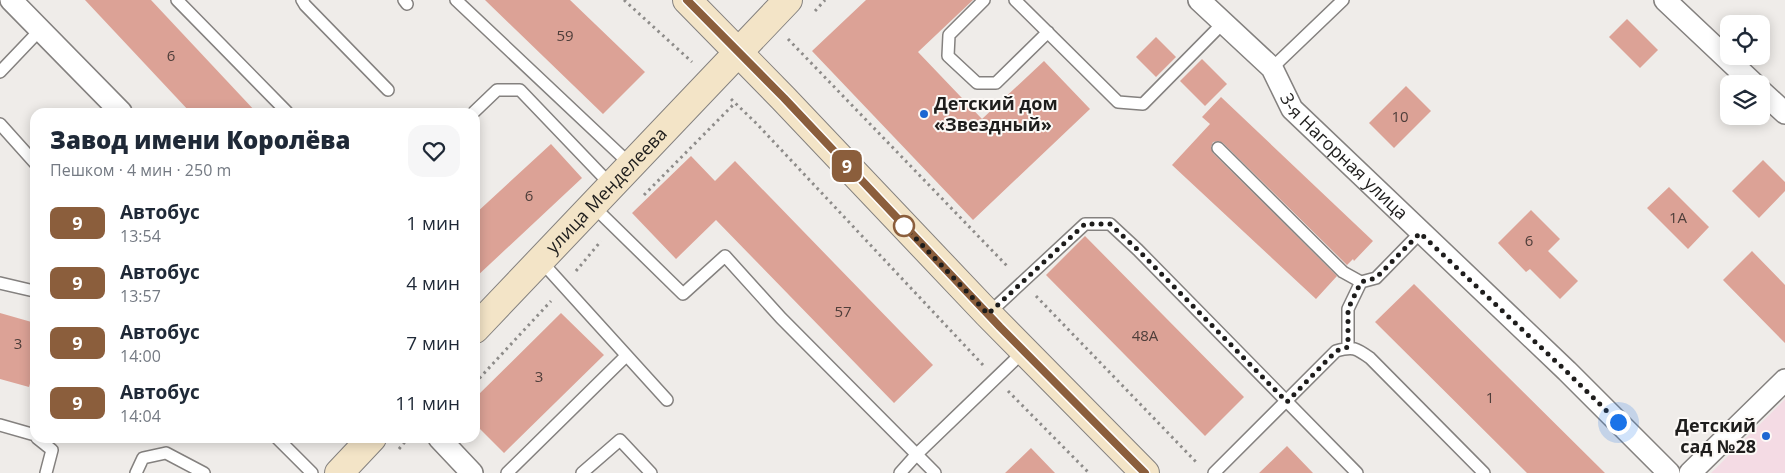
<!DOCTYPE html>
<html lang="ru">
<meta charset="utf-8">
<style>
:root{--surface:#fff;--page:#f6f6f7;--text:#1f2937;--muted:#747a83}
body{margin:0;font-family:"Open Sans",sans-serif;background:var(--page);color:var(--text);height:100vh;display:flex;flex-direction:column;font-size:19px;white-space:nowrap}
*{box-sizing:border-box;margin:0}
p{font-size:16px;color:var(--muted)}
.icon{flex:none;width:28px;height:28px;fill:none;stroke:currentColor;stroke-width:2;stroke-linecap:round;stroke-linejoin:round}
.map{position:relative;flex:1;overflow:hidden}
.side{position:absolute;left:30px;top:108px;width:450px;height:335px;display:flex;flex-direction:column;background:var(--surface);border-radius:15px;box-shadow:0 2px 12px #0003}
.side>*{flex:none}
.badge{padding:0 10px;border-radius:8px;font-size:18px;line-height:32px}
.buttons{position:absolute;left:1720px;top:15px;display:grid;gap:10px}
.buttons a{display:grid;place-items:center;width:50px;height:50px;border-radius:10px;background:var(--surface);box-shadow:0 2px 12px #0003;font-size:25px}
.you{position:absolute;width:25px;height:25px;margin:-12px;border:4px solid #fff;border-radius:50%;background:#1a73e8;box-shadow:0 0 0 8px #1a73e833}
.map>.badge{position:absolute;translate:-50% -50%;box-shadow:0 0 0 2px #fff}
.round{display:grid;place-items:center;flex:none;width:52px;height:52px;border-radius:15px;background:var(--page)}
.summary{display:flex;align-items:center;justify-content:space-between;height:85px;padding:0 20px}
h1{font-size:24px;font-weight:800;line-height:38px}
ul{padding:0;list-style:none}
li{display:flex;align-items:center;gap:15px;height:60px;padding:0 20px}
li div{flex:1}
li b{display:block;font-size:19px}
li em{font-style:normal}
li .badge{min-width:55px;font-weight:700;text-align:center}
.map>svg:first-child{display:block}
.education{fill:#f4dbe4}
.building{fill:#dca296}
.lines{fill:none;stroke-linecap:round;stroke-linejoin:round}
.lane-casing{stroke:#84817f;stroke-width:14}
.street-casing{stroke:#84817f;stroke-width:24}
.secondary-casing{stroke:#84817f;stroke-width:30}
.path{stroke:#8e8c8a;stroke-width:3;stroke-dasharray:2.5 4;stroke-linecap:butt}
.lane{stroke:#fff;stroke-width:11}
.street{stroke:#fff;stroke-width:21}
.secondary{stroke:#f3e4c7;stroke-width:28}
.line-casing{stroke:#fff;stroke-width:11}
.line{stroke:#8b5e3c;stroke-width:8}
.walk{stroke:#1e1d1c;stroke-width:5;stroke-dasharray:0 9}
.poi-dot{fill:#1d67d2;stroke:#fcf9f6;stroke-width:2}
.stop-dot{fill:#fff;stroke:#8b5e3c;stroke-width:2.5}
.labels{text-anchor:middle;stroke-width:4;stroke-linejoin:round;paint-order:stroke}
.number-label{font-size:15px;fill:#4e3e3a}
.poi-label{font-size:18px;font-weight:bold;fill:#1e1d1c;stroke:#fcf9f6;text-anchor:start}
.street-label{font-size:18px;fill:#1e1d1c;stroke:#fcf9f6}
</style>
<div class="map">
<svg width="1785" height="473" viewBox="0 0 1785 473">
<rect width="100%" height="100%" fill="#efece9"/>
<path class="education" d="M 1785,399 L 1785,473 L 1711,473 Z"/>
<path class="building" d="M 85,0 L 151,0 L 256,112 L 190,112 Z
M 485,0 L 570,0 L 645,72 L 603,114 Z
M 866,0 L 973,0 L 918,52 L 982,119 L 1044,61 L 1090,109 L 973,220 L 812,51 Z
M 1627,19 L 1658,50 L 1640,68 L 1609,37 Z
M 1156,37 L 1176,57 L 1156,77 L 1136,57 Z
M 1202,59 L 1227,84 L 1205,106 L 1180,81 Z
M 1406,86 L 1431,111 L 1394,148 L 1369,123 Z
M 1221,97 L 1373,241 L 1354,261 L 1353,259 L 1347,265 L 1223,143 L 1219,141 L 1213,142 L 1211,147 L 1213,153 L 1337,276 L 1316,299 L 1172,165 L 1210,124 L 1202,117 Z
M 551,144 L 582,178 L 475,278 L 475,214 Z
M 691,156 L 715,181 L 735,161 L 933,365 L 894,403 L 716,220 L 676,259 L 632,213 Z
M 1763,160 L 1785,182 L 1785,191 L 1759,218 L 1732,191 Z
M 1669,187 L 1709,227 L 1688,249 L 1647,208 Z
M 1531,210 L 1560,239 L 1548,251 L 1578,281 L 1560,299 L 1530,269 L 1526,272 L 1498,243 Z
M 1085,236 L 1244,397 L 1205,436 L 1046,275 Z
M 1752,251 L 1785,285 L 1785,343 L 1723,280 Z
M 1414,284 L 1605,473 L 1527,473 L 1375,322 Z
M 0,313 L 35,323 L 35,366 L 29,387 L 0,379 Z
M 561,313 L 604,355 L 504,453 L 475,424 L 475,398 Z
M 1287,446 L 1313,473 L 1259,473 Z
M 1031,448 L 1055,473 L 1005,473 Z"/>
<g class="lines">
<g class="lane-casing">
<path id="lane" d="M 177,0 L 287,112
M 302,0 L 305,5 L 388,90
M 404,0 L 407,4
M 456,0 L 631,165
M 984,0 L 949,35 L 948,56 L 977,83 L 996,83 L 1048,32
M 1015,0 L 1118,102 L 1143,104 L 1223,23
M 1272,68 L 1343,0
M 0,72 L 40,30
M 474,112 L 497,90 L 520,90 L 611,185
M 0,124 L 35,163
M 1218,148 L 1343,272 L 1361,282
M 592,205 L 683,294 L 725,256 L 781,318 L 935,473
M 540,260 L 667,400
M 0,283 L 34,291
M 988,314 L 1085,224 L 1110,224 L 1138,250 L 1357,473
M 1348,347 L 1348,309 L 1361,282 L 1376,278 L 1420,233
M 0,425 L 35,435
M 37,438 L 52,450 L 46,473
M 277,438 L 312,473
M 136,473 L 143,458 L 166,453 L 204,473
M 507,473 L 626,356
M 582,473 L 620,440 L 651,473
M 900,473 L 917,454 L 1024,351
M 1214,473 L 1336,351 C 1353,346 1356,348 1370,358 L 1484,473"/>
</g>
<g class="street-casing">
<g id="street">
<path d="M 11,0 L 121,112"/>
<path id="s1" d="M 1199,0 L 1272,68 L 1292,109 L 1567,371 L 1669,473"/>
<path d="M 1665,0 L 1754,84"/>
<path d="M 1761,91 L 1785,113"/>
<path d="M 439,438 L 472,473"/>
<path d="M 1690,473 L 1785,380"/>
</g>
</g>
<g class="secondary-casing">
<g id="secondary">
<path d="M 687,0 L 783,98 L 988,314 L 1145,473"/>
<path id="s2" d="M 475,329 L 788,0"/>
<path d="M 339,473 L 372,438"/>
</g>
</g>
<path class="path" d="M 624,0 L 692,62
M 815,11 L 825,0
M 788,39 L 1009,268
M 731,99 L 757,124 L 983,365
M 644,195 L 735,103
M 576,271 L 601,241
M 1036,296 L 1198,464
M 475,383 L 551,301
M 1008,391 L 1089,473
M 399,449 L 408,438"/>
<use href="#lane" class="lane"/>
<use href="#street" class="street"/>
<use href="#secondary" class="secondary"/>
</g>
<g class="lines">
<g class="line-casing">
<path id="line" d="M 687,0 L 784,98 L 1000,327 L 1145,473"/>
</g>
<use href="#line" class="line"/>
<path class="walk" d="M 904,226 L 988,314 L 1085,224 L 1110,224 L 1138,250 L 1287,402 L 1336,351 L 1348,347 L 1348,309 L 1361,282 L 1376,278 L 1420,233 L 1566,371 L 1618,422"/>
</g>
<g class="poi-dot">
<circle cx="924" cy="114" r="5"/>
<circle cx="1766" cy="436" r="5"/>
</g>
<circle class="stop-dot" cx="904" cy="226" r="10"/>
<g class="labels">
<g class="number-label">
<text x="565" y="41">59</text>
<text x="171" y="61">6</text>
<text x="1400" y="122">10</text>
<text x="529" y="201">6</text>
<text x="1678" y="223">1А</text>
<text x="1529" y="246">6</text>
<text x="843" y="317">57</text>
<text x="1145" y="341">48А</text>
<text x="18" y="349">3</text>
<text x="539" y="382">3</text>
<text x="1490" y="403">1</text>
</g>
<g class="poi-label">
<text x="934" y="110">Детский дом<tspan x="934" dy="21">«Звездный»</tspan></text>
<text x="1756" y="432" text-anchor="end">Детский<tspan x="1756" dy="21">сад №28</tspan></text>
</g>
<g class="street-label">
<text dy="6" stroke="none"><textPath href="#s1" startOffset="215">3-я Нагорная улица</textPath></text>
<text dy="6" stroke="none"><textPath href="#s2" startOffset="191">улица Менделеева</textPath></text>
</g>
</g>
</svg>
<div class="buttons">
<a><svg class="icon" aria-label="locate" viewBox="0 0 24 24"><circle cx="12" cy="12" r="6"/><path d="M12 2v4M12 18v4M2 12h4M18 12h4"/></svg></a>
<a><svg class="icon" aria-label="layers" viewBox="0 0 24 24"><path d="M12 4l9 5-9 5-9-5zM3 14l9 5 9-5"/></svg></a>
</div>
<div class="you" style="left:1618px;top:422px"></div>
<b class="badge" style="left:847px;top:166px;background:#8b5e3c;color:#fff">9</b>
<section class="side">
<div class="summary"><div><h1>Завод имени Королёва</h1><p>Пешком · 4 мин · 250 m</p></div><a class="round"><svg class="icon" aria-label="heart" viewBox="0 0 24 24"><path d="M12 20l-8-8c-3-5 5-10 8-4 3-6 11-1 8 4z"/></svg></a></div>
<ul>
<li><span class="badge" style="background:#8b5e3c;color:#fff">9</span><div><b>Автобус</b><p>13:54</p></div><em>1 мин</em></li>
<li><span class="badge" style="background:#8b5e3c;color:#fff">9</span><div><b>Автобус</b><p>13:57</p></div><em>4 мин</em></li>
<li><span class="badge" style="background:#8b5e3c;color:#fff">9</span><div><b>Автобус</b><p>14:00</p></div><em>7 мин</em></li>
<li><span class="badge" style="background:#8b5e3c;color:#fff">9</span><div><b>Автобус</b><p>14:04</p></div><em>11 мин</em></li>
</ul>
</section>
</div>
